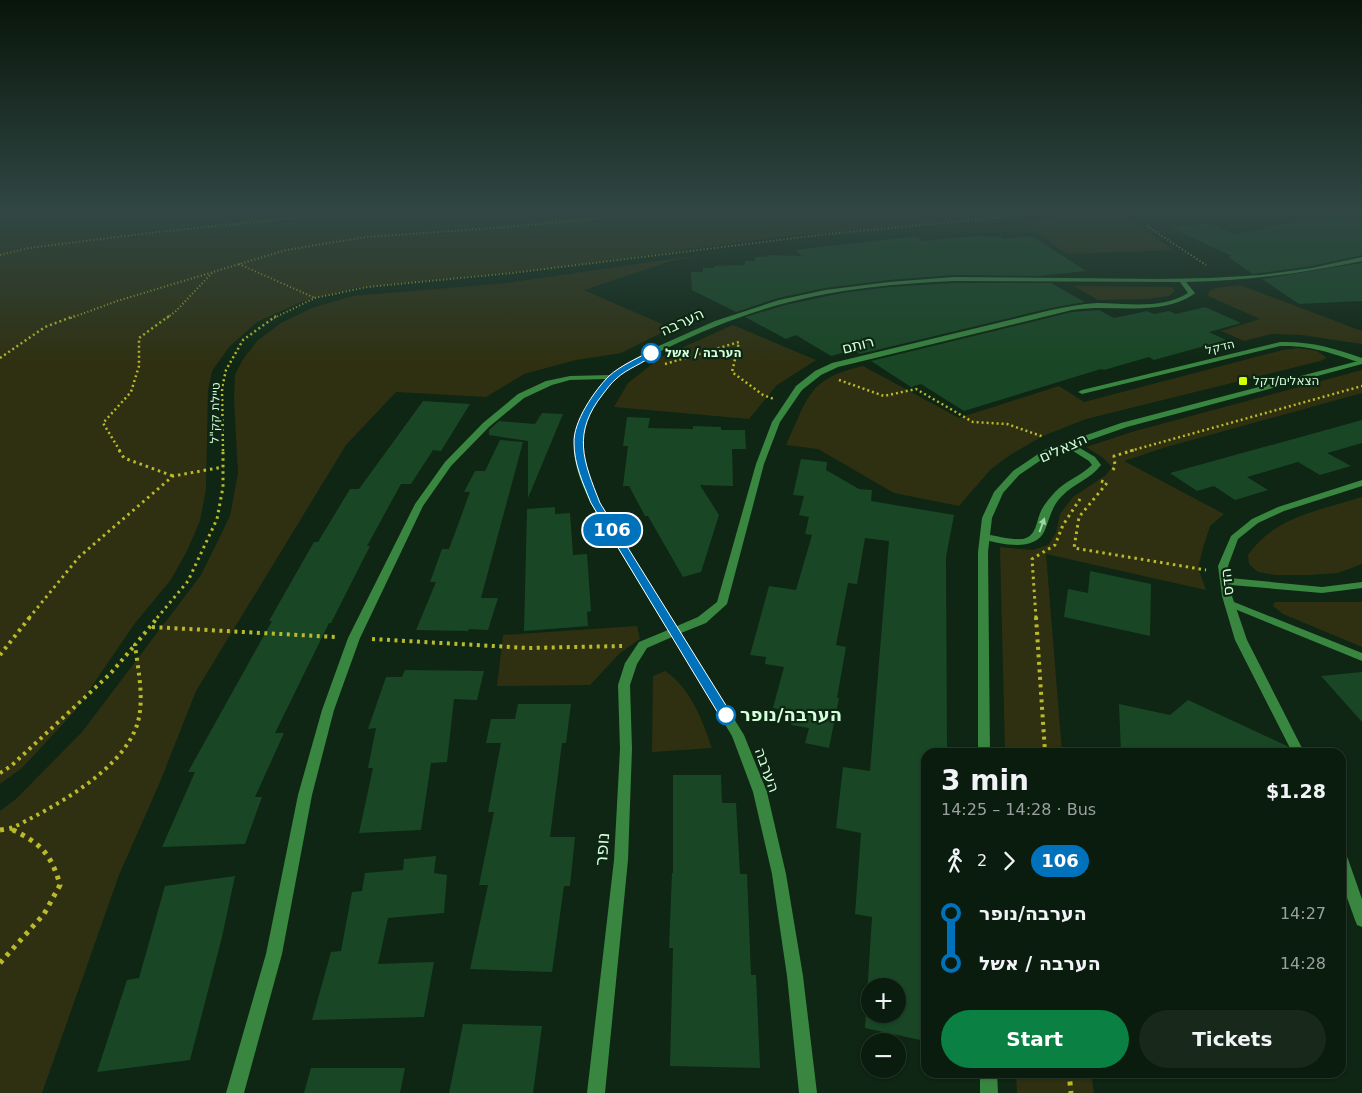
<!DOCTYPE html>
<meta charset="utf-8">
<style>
:root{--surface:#0a1c0e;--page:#18291c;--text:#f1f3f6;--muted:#99a19e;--line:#2a3a2e;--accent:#0b8043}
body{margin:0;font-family:"DejaVu Sans",Heebo,sans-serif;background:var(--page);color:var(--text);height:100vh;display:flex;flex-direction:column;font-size:19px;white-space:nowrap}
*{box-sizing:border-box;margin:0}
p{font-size:16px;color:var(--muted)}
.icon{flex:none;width:28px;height:28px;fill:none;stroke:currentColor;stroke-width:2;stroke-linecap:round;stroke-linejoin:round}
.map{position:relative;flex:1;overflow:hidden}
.details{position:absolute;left:921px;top:748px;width:425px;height:330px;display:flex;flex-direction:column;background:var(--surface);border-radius:15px;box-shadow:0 1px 4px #0004,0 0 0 1px var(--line)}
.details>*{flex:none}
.badge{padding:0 10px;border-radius:16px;font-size:18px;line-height:32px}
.buttons{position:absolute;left:861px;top:978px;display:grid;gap:10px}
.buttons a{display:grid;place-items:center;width:45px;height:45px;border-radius:50%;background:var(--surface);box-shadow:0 1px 4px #0004,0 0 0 1px var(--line);font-size:25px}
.map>.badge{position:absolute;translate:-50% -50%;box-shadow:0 0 0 2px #fff}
.legs{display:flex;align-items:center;gap:8px;height:55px;padding:0 20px;font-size:16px}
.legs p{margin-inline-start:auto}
.summary{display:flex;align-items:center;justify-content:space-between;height:85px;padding:0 20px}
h1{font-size:28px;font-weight:700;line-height:38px}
.action{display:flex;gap:10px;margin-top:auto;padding:10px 20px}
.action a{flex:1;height:58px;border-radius:30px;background:var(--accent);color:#fff;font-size:20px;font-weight:700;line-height:58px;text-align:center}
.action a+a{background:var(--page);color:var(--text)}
ul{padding:0 20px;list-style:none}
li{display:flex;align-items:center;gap:18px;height:50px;font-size:19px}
li i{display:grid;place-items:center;width:8px;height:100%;margin:0 6px;background:currentColor}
li i::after{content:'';width:12px;height:12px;margin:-6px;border:4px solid;border-radius:50%;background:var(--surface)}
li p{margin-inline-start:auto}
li:first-child i{background:linear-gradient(#0000 50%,currentColor 0)}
li:last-child i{background:linear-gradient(currentColor 50%,#0000 0)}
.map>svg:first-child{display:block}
.green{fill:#2f3011}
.building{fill:#194725;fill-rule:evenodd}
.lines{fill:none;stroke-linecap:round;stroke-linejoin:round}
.path-far4{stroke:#baba2b;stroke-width:2;stroke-dasharray:1 2.5;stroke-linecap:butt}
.path-far3{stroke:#baba2b;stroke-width:2.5;stroke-dasharray:2 3;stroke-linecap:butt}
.path-far2{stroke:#baba2b;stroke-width:3;stroke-dasharray:2.5 4;stroke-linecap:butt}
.path-far1{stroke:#baba2b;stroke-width:4;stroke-dasharray:3 4.5;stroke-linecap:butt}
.path{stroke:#baba2b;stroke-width:5;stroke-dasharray:4 5.5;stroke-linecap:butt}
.service{fill:#38863f;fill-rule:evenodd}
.minor{fill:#38863f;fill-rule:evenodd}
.tertiary{fill:#38863f;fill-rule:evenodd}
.oneway{fill:#9dd5a4}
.line-1{fill:#0072bc;stroke:#fff}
.stop-1-dot{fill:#fff;stroke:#0072bc;stroke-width:2.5}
.poi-dot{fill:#d5fe00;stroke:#0e2613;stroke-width:2}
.labels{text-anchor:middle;stroke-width:4.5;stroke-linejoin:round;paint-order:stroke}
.far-street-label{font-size:12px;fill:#d3ffda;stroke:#0e2613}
.far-stop-label{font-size:12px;font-weight:bold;fill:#d3ffda;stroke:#0e2613;text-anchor:start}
.far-poi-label{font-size:12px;fill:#d3ffda;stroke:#0e2613;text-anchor:start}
.street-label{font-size:15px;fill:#d3ffda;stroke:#0e2613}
.near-stop-label{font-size:18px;font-weight:bold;fill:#d3ffda;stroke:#0e2613;text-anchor:start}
.near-street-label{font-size:18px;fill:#d3ffda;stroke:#0e2613}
</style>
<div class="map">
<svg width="1362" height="1093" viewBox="0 0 1362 1093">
<rect width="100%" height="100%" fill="#0e2613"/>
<path class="green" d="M 0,211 L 1050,211 L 1024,215 L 794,235 L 551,268 L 354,288 L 301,302 L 257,322 L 229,347 L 212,371 L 208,390 L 206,489 L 200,521 L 187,551 L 170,581 L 135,623 L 75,711 L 22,768 L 0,784 Z
M 1096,211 L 1119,211 L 1173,250 L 1067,254 L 1023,222 Z
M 699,255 L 668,262 L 584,290 L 671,328 L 621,353 L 576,360 L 524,374 L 486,397 L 396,392 L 346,445 L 196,691 L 160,782 L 119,875 L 42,1093 L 0,1093 L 0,811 L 16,799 L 82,732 L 201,575 L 230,516 L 238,473 L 234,400 L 235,375 L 243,359 L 258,340 L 281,323 L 312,308 L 352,296 L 507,283 Z
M 1240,285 L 1362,331 L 1362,344 L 1301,335 L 1272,334 L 1244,341 L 1221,331 L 1260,319 L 1208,296 L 1209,291 L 1215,288 Z
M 1074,286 L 1172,287 L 1175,291 L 1169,296 L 1147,299 L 1098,300 Z
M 733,325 L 816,360 L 777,385 L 749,419 L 614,407 L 628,383 L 661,357 Z
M 1298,348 L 1317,351 L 1327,358 L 1320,361 L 1086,419 L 1043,436 L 1010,455 L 991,469 L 959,506 L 894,493 L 818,449 L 786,445 C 809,397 807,379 863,366 L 959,418 L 1059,386 L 1084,402 L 1283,350 Z
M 1362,370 L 1362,393 L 1163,448 L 1124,461 L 1224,514 L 1210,526 L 1203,548 L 1198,568 L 1206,590 L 1046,554 L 1062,752 L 1005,752 L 1000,547 L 1033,550 L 1048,545 L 1056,533 L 1060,514 L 1073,497 L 1106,475 L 1112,467 L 1102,457 L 1086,447 L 1135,431 Z
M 1362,497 L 1362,564 L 1338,573 L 1309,575 L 1275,575 L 1258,572 L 1249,564 L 1248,555 C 1274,517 1320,510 1362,497 Z
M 1275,602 L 1362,602 L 1362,647 L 1283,614 L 1273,606 Z
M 637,626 L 640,639 L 620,653 L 590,685 L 497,686 L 503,635 Z
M 665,671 C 691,688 702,720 712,748 L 652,752 L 653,676 Z
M 1016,1073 L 1091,1073 L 1094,1093 L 1017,1093 Z"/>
<path class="building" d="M 1319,212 L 1362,223 L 1362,255 L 1312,266 L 1253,274 L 1228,257 L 1232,256 L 1171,228 L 1209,223 L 1234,234 L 1292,222 Z
M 984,235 L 988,237 L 1000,236 L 1003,239 L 1032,236 L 1086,271 L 1037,276 L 954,275 L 889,280 L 825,288 L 778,298 L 736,312 L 692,290 L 691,272 L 703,272 L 703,268 L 714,268 L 714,266 L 745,265 L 745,261 L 755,261 L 755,257 L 767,257 L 767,255 L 802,256 L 795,250 L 917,236 L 923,241 Z
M 1362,263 L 1362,301 L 1299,304 L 1262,279 Z
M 954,283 L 1051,283 L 1085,302 L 1051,308 L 860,354 L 853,350 L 831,356 L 796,335 L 786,339 L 745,317 L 785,305 L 842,293 L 890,287 Z
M 1205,307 L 1241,323 L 1209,332 L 1226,340 L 1154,360 L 1149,357 L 1104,370 L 1101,369 L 964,411 L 921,384 L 911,387 L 871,361 L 1072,312 L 1099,310 L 1114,318 L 1147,311 L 1154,314 L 1169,311 L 1176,314 Z
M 423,401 L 470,404 L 441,451 L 433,450 L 411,484 L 401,484 L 367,546 L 370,546 L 331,623 L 329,623 L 275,733 L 284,733 L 255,797 L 262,797 L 245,844 L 162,847 L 195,772 L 188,772 L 272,621 L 269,621 L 298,570 L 314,542 L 318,542 L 350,489 L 359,489 Z
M 542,413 L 563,414 L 528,498 L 528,441 L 489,435 L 489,430 L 499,421 L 535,424 Z
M 627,417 L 650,418 L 648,428 L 693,429 L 693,426 L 721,427 L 721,430 L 745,430 L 746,449 L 732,449 L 733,486 L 700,485 L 719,515 L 701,572 L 683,577 L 648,516 L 645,516 L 629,486 L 623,486 L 628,446 L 623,446 Z
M 1362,420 L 1362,443 L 1327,453 L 1351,466 L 1320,475 L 1298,462 L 1247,477 L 1268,490 L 1235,500 L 1214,486 L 1197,491 L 1170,473 Z
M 500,440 L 523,442 L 481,598 L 498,598 L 488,630 L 469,629 L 468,631 L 416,630 L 436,582 L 430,582 L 442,549 L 449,549 L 470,492 L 464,492 L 475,471 L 485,471 Z
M 801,459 L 827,462 L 826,470 L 859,489 L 872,490 L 871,501 L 954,515 L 946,557 L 947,752 L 926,752 L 925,1041 L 865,1028 L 872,917 L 855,914 L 861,833 L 836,828 L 843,767 L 870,771 L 889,541 L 865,538 L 857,584 L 848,583 L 836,645 L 846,647 L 837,698 L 839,698 L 829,748 L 805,743 L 809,728 L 791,725 L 795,712 L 773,708 L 784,667 L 765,664 L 766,657 L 750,655 L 769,586 L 796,590 L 812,535 L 805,534 L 809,517 L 799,515 L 804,496 L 793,495 ZM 870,986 L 898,986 L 898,1014 L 870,1014 Z
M 555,507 L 555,514 L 570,513 L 573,555 L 587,554 L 591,611 L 587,612 L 588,626 L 524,631 L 527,509 Z
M 1090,571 L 1151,584 L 1150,636 L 1064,617 L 1068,589 L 1088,593 Z
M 405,670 L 484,671 L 477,700 L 454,699 L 447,762 L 431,763 L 421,830 L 359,833 L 373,768 L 368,768 L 376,728 L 368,729 L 386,677 L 402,677 Z
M 1362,672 L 1362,722 L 1321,676 Z
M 1188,700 L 1287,746 L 1290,752 L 1121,752 L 1119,704 L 1170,715 Z
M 518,704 L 571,704 L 566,743 L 562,743 L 550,837 L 575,837 L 570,886 L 564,886 L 552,972 L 470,969 L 488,885 L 479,885 L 494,812 L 488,812 L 501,743 L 486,743 L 491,719 L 515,719 Z
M 673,775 L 721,775 L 722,803 L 736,803 L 740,874 L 747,874 L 751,975 L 756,975 L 760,1068 L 670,1066 L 673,948 L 669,948 L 672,873 L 673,873 Z
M 436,856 L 434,873 L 447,875 L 444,913 L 388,918 L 378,964 L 434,962 L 424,1017 L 312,1020 L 331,952 L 341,951 L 352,892 L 362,891 L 365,873 L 403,870 L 404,859 Z
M 235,876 L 222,937 L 190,1060 L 97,1072 L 127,980 L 139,978 L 165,886 Z
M 463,1024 L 542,1026 L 533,1093 L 449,1093 Z
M 311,1068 L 405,1068 L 400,1093 L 304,1093 Z"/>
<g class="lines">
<path class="path-far4" d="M 0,218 L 30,211
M 1147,226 L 1206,265
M 0,255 L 29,248 L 150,233 L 359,211
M 239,264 L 315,298
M 71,318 L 117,301 L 286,250 L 366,237 L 509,227 L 676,211
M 167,318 L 176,311 L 212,273
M 274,318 L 315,298 L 367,287 L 512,273 L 828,234 L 1069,211"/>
<path class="path-far3" d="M 0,358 L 45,327 L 74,316
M 665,364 L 739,342 L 732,372 L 763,395 L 774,399
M 839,380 L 884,396 L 916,389 L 973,422 L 1007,424 L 1044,437
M 120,451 L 103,423 L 131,392 L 139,366 L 139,338 L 169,316
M 223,451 L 222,388 L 226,370 L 243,340 L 276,316
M 1130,451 L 1362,386"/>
<path class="path-far2" d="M 119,450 L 124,458 L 173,476
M 1113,470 L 1115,466 L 1114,456 L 1134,450
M 1101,481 L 1107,483 L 1079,517 L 1074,548 L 1206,570
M 29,618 L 79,557 L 173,476 L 223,467
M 157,618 L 188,581 L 217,519 L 223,487 L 223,450
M 1036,618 L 1032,559 L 1055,545 L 1063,525 L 1080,499"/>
<path class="path-far1" d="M 1036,617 L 1045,752
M 152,627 L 335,637
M 372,639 L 528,648 L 622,646
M 0,655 L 30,617
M 0,773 L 11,766 L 110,674 L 135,645
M 10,829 C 52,808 121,772 137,725 C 145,700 138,670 135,645 L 158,617"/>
<path class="path" d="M 0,830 L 12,828
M 0,963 L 44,914 L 60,885 C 51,853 40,843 11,829
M 1069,1072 L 1071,1093"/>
<path class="service" d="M 1068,441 L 1095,457 L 1101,465 C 1091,479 1074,483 1062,496 C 1052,506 1050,517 1045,530 C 1035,553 1001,544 982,539 L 980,537 L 982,535 L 985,534 C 997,536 1011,540 1023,539 C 1037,536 1036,521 1041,511 C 1044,504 1050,498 1055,492 C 1065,481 1081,476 1092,465 L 1089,461 L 1065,446 L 1064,444 Z
M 1229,600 L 1362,653 L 1362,661 L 1225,605 L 1224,603 Z"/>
<path class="minor" d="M 1129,211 L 1158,211 L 1155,213 L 1127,214 L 1126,213 Z
M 1362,257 L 1362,261 C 1304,273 1246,281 1186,282 L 1195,293 L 1194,294 C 1158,318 1113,303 1072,310 L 838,367 L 821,375 L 802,390 L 780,422 L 764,464 L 727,604 L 706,623 L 681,633 L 744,735 L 767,792 L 786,874 L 803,976 L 817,1093 L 799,1093 L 787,976 L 772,874 L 753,792 L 732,736 L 672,637 L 647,648 L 637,664 L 630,685 L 632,749 L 628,860 L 605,1093 L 587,1093 L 614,860 L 620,749 L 618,685 L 625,663 L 639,642 L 668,630 C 652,605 637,580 622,555 C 603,525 572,480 574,443 C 575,420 591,397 606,379 L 570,380 L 552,385 L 524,398 L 489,427 L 451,466 L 423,506 L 360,638 L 334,710 L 312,795 L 282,954 L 244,1093 L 226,1093 L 266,954 L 298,795 L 322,710 L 348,638 L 415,504 L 445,462 L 483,423 L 518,394 L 546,381 L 570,376 L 611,375 L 625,364 L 654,348 L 715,321 L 779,300 L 825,290 L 889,282 L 954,277 L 1159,279 L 1210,278 L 1261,275 L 1312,268 ZM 954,281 L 1180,282 L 1188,293 C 1161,310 1127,303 1097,303 C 1081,304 1066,307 1051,310 L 832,363 L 815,371 L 796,386 L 772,422 L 756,464 L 717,602 L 698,617 L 677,626 C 661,602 646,577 631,553 C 612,522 583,484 582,447 C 581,421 600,391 620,375 C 633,364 650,356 665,349 C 716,324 770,304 826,294 C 868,286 911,283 954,281 Z
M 1280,342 C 1309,341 1335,348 1362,358 L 1362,363 C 1332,354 1313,345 1280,346 L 1082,394 L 1078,392 L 1082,390 Z
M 1362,480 L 1362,486 L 1284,511 L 1258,523 L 1238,539 L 1228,566 L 1230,578 L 1322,587 L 1362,582 L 1362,588 L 1322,593 L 1231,585 L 1232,596 L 1247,640 L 1304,752 L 1292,752 L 1235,640 L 1222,596 L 1218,566 L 1231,536 L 1252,519 L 1278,507 Z
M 1341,853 L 1346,855 L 1348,859 L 1362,899 L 1362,927 L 1357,925 L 1355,920 L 1341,881 Z"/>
<path class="tertiary" d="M 1362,360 L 1362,364 L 1127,427 L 1050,454 L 1019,475 L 1003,493 L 992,518 L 988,552 L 990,752 L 978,752 L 978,552 L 982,518 L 994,492 L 1013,471 L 1044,450 L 1121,423 Z
M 980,1072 L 997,1072 L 998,1093 L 980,1093 Z"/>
</g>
<defs><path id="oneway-solid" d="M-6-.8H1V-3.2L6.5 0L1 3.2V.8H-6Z" transform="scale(1.25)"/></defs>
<use class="oneway" href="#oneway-solid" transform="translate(1042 525) rotate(-70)"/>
<linearGradient id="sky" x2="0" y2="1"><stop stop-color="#08150a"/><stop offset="0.58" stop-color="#304744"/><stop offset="1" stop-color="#304744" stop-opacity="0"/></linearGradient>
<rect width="1362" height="364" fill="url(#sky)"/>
<path class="line-1" d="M 649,352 L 655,353 C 644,364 627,368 616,379 C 611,383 607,389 603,394 C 572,433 583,460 600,503 L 732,715 L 726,719 L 721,718 L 591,503 C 583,483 574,464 574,443 C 573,422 594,391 609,376 C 620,366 636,359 649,352 Z"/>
<g class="stop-1-dot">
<circle cx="651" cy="353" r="9"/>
<circle cx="726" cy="715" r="9"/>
</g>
<rect class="poi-dot" x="1238" y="376" width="10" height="10" rx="2.5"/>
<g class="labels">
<g class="far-street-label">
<text transform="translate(1220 347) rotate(-14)" y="4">הדקל</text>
<text transform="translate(215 413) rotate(-89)" y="4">טיילת קק"ל</text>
</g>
<g class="far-stop-label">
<text x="665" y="357">הערבה / אשל</text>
</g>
<g class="far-poi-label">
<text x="1253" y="385">הצאלים/דקל</text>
</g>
<g class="street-label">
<text transform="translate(682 322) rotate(-25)" y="5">הערבה</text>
<text transform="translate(858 345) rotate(-14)" y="5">רותם</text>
<text transform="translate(1063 448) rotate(-24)" y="5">הצאלים</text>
<text transform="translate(1227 582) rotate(-96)" y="5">הדס</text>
<text transform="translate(767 770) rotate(70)" y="5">הערבה</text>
</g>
<g class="near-stop-label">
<text x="740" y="721">הערבה/נופר</text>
</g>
<g class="near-street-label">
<text transform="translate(602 849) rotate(-86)" y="6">נופר</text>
</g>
</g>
</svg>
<div class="buttons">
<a>+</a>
<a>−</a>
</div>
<b class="badge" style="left:612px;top:530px;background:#0072bc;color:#fff">106</b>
<section class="details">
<div class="summary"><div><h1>3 min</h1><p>14:25 – 14:28 · Bus</p></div><b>$1.28</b></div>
<div class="legs"><svg class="icon" aria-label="walk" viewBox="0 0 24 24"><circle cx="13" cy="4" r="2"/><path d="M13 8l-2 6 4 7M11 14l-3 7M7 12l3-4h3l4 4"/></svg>2<svg class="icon" aria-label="forward" viewBox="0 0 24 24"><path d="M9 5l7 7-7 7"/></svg><b class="badge" style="background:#0072bc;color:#fff">106</b></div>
<ul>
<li><i style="color:#0072bc"></i><b>הערבה/נופר</b><p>14:27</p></li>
<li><i style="color:#0072bc"></i><b>הערבה / אשל</b><p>14:28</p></li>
</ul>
<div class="action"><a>Start</a><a>Tickets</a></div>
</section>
</div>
